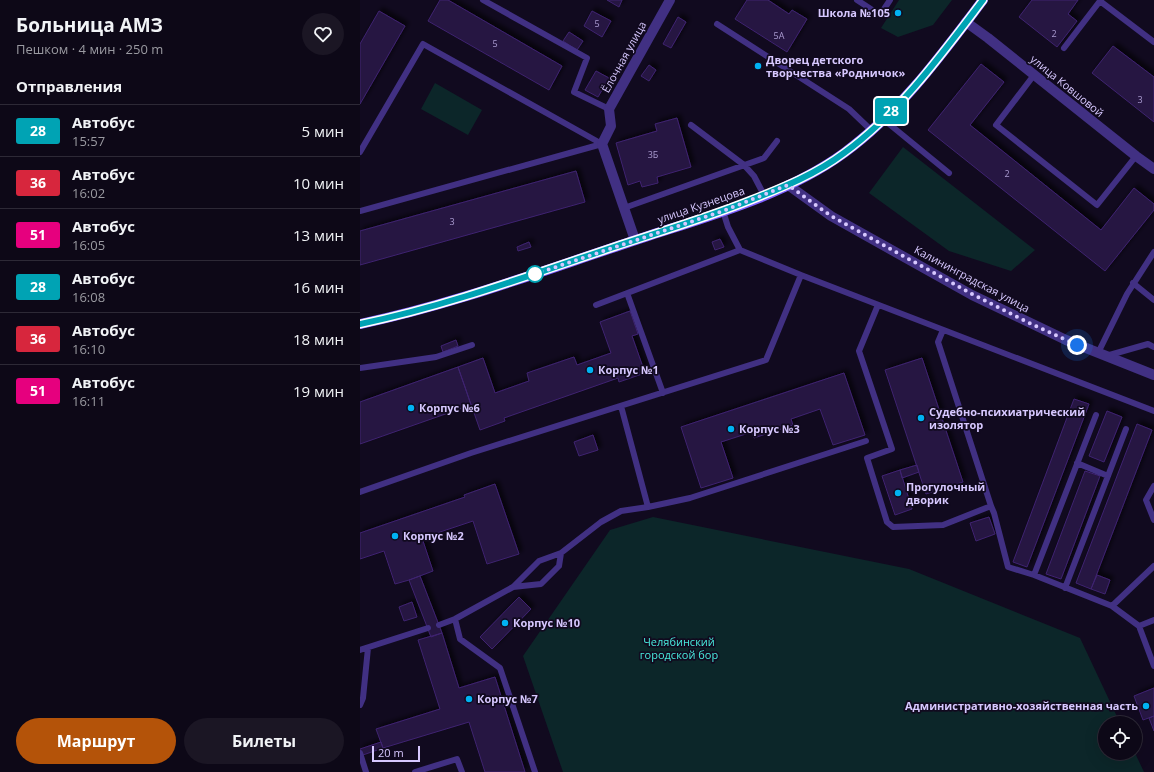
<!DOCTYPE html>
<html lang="ru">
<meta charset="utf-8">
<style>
:root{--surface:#0d0817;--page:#1b1624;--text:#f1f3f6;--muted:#9a9aa1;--line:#2d2936;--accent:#b45309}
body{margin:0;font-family:"Open Sans",sans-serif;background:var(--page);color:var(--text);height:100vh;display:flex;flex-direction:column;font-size:15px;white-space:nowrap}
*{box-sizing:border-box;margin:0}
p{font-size:13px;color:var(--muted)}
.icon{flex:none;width:22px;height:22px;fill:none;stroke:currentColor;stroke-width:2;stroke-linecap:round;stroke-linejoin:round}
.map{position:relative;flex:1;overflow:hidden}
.side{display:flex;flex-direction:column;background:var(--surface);width:360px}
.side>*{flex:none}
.badge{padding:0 8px;border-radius:3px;font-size:14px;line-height:26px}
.buttons{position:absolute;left:738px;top:716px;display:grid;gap:8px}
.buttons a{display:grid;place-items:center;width:44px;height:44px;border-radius:50%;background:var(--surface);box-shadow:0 4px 16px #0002,0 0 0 1px var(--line);font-size:20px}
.scale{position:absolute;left:12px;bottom:10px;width:48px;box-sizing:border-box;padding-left:4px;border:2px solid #d7c8ff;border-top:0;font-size:11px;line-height:14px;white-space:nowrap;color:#d7c8ff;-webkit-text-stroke:3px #110a1f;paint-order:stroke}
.you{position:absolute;width:20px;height:20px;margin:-10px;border:3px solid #fff;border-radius:50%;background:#1a73e8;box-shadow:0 0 0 6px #1a73e833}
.map>.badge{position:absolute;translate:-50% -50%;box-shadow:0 0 0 2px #fff}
h2{padding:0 16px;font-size:15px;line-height:36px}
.round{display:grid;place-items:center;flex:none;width:42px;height:42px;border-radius:21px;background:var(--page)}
.head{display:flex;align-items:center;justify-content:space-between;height:68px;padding:0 16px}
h1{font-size:19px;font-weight:700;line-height:30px}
.cta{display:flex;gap:8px;margin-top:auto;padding:8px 16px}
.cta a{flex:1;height:46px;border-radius:24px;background:var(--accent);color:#fff;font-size:16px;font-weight:700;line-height:46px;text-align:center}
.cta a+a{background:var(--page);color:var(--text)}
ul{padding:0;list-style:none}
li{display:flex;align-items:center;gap:12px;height:52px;padding:0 16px;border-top:1px solid var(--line)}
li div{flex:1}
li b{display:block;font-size:15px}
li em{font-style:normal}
li .badge{min-width:44px;font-weight:700;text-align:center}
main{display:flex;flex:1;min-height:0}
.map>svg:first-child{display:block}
.green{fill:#0c2629}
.building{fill:#251442;stroke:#3f2470;filter:url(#shadow)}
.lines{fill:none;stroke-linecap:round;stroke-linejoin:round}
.lane{stroke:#413083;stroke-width:6}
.street{stroke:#413083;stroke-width:10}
.secondary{stroke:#7d5fff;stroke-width:10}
.line-casing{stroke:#fff;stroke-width:9}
.line{stroke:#00a3b4;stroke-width:6}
.walk{stroke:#d7c8ff;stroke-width:4;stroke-dasharray:0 7.2}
.poi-dot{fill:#00b2f3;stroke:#110a1f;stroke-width:1.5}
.stop-dot{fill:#fff;stroke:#00a3b4;stroke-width:2}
.labels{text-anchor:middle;stroke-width:3.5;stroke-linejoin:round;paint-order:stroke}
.number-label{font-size:9px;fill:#aa9bd0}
.poi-label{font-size:11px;font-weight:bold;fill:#d7c8ff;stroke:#110a1f;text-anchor:start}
.street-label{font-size:11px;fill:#d7c8ff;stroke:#110a1f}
.park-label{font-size:11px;fill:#48ebdd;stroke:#110a1f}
</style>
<main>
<section class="side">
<div class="head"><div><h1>Больница АМЗ</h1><p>Пешком · 4 мин · 250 m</p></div><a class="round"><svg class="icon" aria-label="heart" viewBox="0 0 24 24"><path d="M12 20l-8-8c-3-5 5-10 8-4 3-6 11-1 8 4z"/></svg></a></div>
<h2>Отправления</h2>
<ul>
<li><span class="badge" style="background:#00a3b4;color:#fff">28</span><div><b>Автобус</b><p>15:57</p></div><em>5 мин</em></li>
<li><span class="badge" style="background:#d7263d;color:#fff">36</span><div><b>Автобус</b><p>16:02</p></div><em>10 мин</em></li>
<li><span class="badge" style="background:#e6007e;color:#fff">51</span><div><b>Автобус</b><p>16:05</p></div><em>13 мин</em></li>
<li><span class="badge" style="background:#00a3b4;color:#fff">28</span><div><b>Автобус</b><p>16:08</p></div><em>16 мин</em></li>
<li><span class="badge" style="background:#d7263d;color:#fff">36</span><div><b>Автобус</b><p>16:10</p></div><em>18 мин</em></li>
<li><span class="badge" style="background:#e6007e;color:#fff">51</span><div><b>Автобус</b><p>16:11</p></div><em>19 мин</em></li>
</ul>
<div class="cta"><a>Маршрут</a><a>Билеты</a></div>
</section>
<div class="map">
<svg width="794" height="772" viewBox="0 0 794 772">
<defs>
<filter id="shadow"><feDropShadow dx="3.5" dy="-3.5" stdDeviation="2" flood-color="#0009"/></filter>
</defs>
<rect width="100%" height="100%" fill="#110a1f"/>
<path class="green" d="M 539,0 L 592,0 L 573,25 L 538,37 L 521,28 Z
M 75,83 L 122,110 L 108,135 L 61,109 Z
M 543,147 L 675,250 L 651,271 L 589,251 L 509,193 Z
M 293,517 L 549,569 L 720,638 L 760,723 L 745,723 L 745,753 L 775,753 L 784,772 L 203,772 L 163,656 L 250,530 Z"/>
<path class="building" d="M 80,0 L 88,0 L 202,66 L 189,90 L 68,21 Z
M 247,0 L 262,0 L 259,7 Z
M 387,0 L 408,0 L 429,14 L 432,10 L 447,19 L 427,52 L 375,19 Z
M 672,0 L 718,0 L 708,14 L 717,21 L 697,47 L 659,17 Z
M 19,11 L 45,26 L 0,104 L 0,44 Z
M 232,11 L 251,21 L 242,37 L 224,26 Z
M 318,17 L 326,22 L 311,48 L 303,44 Z
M 209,32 L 223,41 L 217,50 L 203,41 Z
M 753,46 L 794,77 L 794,122 L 732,73 Z
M 621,64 L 644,82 L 610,125 L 741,230 L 774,188 L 794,204 L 794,210 L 745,271 L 568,130 Z
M 289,65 L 296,70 L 289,81 L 281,76 Z
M 236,71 L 249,78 L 238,97 L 225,90 Z
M 317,118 L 331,167 L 297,177 L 298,183 L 282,187 L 280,181 L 268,185 L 256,143 L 297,131 L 295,124 Z
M 216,171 L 225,202 L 0,265 L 0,231 Z
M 360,239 L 364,247 L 355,250 L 352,242 Z
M 169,242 L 171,247 L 158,251 L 157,247 Z
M 270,311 L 278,334 L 272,336 L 285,373 L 259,382 L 258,378 L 144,418 L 145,421 L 120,430 L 98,367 L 123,358 L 135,393 L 169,381 L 167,373 L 214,357 L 217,365 L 251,353 L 240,322 Z
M 96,340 L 98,346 L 83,352 L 81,346 Z
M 562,358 L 603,482 L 566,494 L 525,370 Z
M 98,367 L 111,405 L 0,444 L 0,402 Z
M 484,373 L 505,435 L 473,445 L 460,409 L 431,419 L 433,425 L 394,438 L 392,432 L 361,442 L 373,478 L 341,488 L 321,427 Z
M 714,399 L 729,404 L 667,567 L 653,562 Z
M 747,411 L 762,417 L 744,462 L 729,456 Z
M 777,424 L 792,430 L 731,589 L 716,583 Z
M 233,435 L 238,450 L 219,456 L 214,442 Z
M 557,465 L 559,472 L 542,478 L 540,470 Z
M 540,470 L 552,509 L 535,515 L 522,476 Z
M 725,471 L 740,476 L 701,579 L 686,574 Z
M 135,484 L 159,554 L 127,564 L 113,521 L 62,538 L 73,571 L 49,580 L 35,584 L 24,551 L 0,559 L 0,533 L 105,497 L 104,495 Z
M 629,517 L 635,534 L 616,541 L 610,523 Z
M 737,575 L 750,580 L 745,594 L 731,589 Z
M 60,576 L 82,633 L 71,637 L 49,580 Z
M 159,597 L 171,609 L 132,649 L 120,637 Z
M 52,602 L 57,617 L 44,621 L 39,607 Z
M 82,633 L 99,688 L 135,677 L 165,772 L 125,772 L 109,722 L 23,748 L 16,729 L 80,709 L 58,640 Z
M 794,688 L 794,716 L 783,720 L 774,696 Z
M 794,716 L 794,731 L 789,718 Z
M 21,742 L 23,748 L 0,756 L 0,749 Z"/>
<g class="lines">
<path class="lane" d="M 123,0 L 227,58 L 214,92 L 249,109
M 497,0 L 520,15 L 530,0
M 741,0 L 740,1 L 794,42
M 357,24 L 489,109 L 511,130
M 704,48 L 740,1
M 674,75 L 636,125 L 737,205 L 776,156
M 523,119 L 589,173
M 331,125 L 384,165 L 394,176 L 404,195
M 0,152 L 63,44 L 242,144
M 264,208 L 404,158 L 417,141
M 0,211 L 242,144
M 363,211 L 368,227 L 380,250
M 773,283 L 794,300
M 267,293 L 303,393
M 236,305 L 380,250 L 441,275
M 518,305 L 499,351 L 532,449 L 507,458 L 527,522 L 533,527 L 583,525 L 631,506 L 578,342 L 583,330
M 738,353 L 767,294 L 794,252
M 746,356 L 788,344 L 794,347
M 0,368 L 76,357 L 112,345
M 261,406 L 288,507
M 717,463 L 748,476
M 794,486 L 786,500 L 794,520
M 0,492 L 111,453 L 406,360 L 441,275 L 794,411
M 631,506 L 634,513 L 648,567 L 674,575 L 752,606 L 779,626 L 794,666
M 674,575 L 736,415
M 153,587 L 181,584 L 199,566 L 201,553
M 705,588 L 766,429
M 752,606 L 794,566
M 95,619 L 100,639 L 140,668 L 175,772
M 79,625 L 95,619 L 153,587 L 179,561 L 201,553 L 241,522 L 261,511 L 288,507 L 330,498 L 506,441
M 779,626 L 794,620
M 0,650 L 68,628
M 0,705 L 3,698 L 8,648
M 0,753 L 6,772
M 55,772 L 97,759 L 102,772"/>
<path class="street" d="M 606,22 L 628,38 L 776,156 L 794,169
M 428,185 L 471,216 L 612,295 L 706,340 L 794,375
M 275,240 L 242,144 L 251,126 L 249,109 L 310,0"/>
<path class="secondary" d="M 0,324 C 91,305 179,272 267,243 C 338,219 424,197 484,153 C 540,112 582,54 623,0"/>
</g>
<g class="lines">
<g class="line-casing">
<path id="line" d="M 0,324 C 87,306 170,275 254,247 C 299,232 346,218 391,200 C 424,187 456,174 484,153 C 540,112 582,54 623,0"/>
</g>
<use href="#line" class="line"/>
<path class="walk" d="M 175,274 L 363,211 L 428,185 L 471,216 L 612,294 L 669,323 L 717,345"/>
</g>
<g class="poi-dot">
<circle cx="538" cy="13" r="4"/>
<circle cx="398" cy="66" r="4"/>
<circle cx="230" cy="370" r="4"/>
<circle cx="51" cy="408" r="4"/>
<circle cx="561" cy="418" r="4"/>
<circle cx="371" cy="429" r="4"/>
<circle cx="538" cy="493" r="4"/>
<circle cx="35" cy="536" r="4"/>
<circle cx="145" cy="623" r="4"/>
<circle cx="109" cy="699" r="4"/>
<circle cx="786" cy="706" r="4"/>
</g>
<circle class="stop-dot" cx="175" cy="274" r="8"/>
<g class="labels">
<g class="number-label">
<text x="237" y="27">5</text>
<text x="694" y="37">2</text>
<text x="419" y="39">5А</text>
<text x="135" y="47">5</text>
<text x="780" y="103">3</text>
<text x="293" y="158">3Б</text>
<text x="647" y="177">2</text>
<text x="92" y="225">3</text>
</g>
<g class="poi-label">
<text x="530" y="17" text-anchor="end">Школа №105</text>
<text x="406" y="64">Дворец детского<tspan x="406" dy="13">творчества «Родничок»</tspan></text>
<text x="238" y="374">Корпус №1</text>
<text x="59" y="412">Корпус №6</text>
<text x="569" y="416">Судебно-психиатрический<tspan x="569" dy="13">изолятор</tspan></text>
<text x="379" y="433">Корпус №3</text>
<text x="546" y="491">Прогулочный<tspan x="546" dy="13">дворик</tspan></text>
<text x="43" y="540">Корпус №2</text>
<text x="153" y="627">Корпус №10</text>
<text x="117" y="703">Корпус №7</text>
<text x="778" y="710" text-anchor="end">Административно-хозяйственная часть</text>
</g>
<g class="street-label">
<text transform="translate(264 57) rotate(-61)" y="4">Ёлочная улица</text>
<text transform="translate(707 86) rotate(39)" y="4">улица Ковшовой</text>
<text transform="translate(341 205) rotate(-19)" y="4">улица Кузнецова</text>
<text transform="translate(612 279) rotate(28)" y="4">Калининградская улица</text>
</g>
<g class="park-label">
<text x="319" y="646">Челябинский<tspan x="319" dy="13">городской бор</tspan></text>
</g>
</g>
</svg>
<div class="buttons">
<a><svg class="icon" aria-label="locate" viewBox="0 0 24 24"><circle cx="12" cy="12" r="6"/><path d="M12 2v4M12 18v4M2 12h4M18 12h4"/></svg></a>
</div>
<div class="scale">20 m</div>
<div class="you" style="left:717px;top:345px"></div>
<b class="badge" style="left:531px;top:111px;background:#00a3b4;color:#fff">28</b>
</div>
</main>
